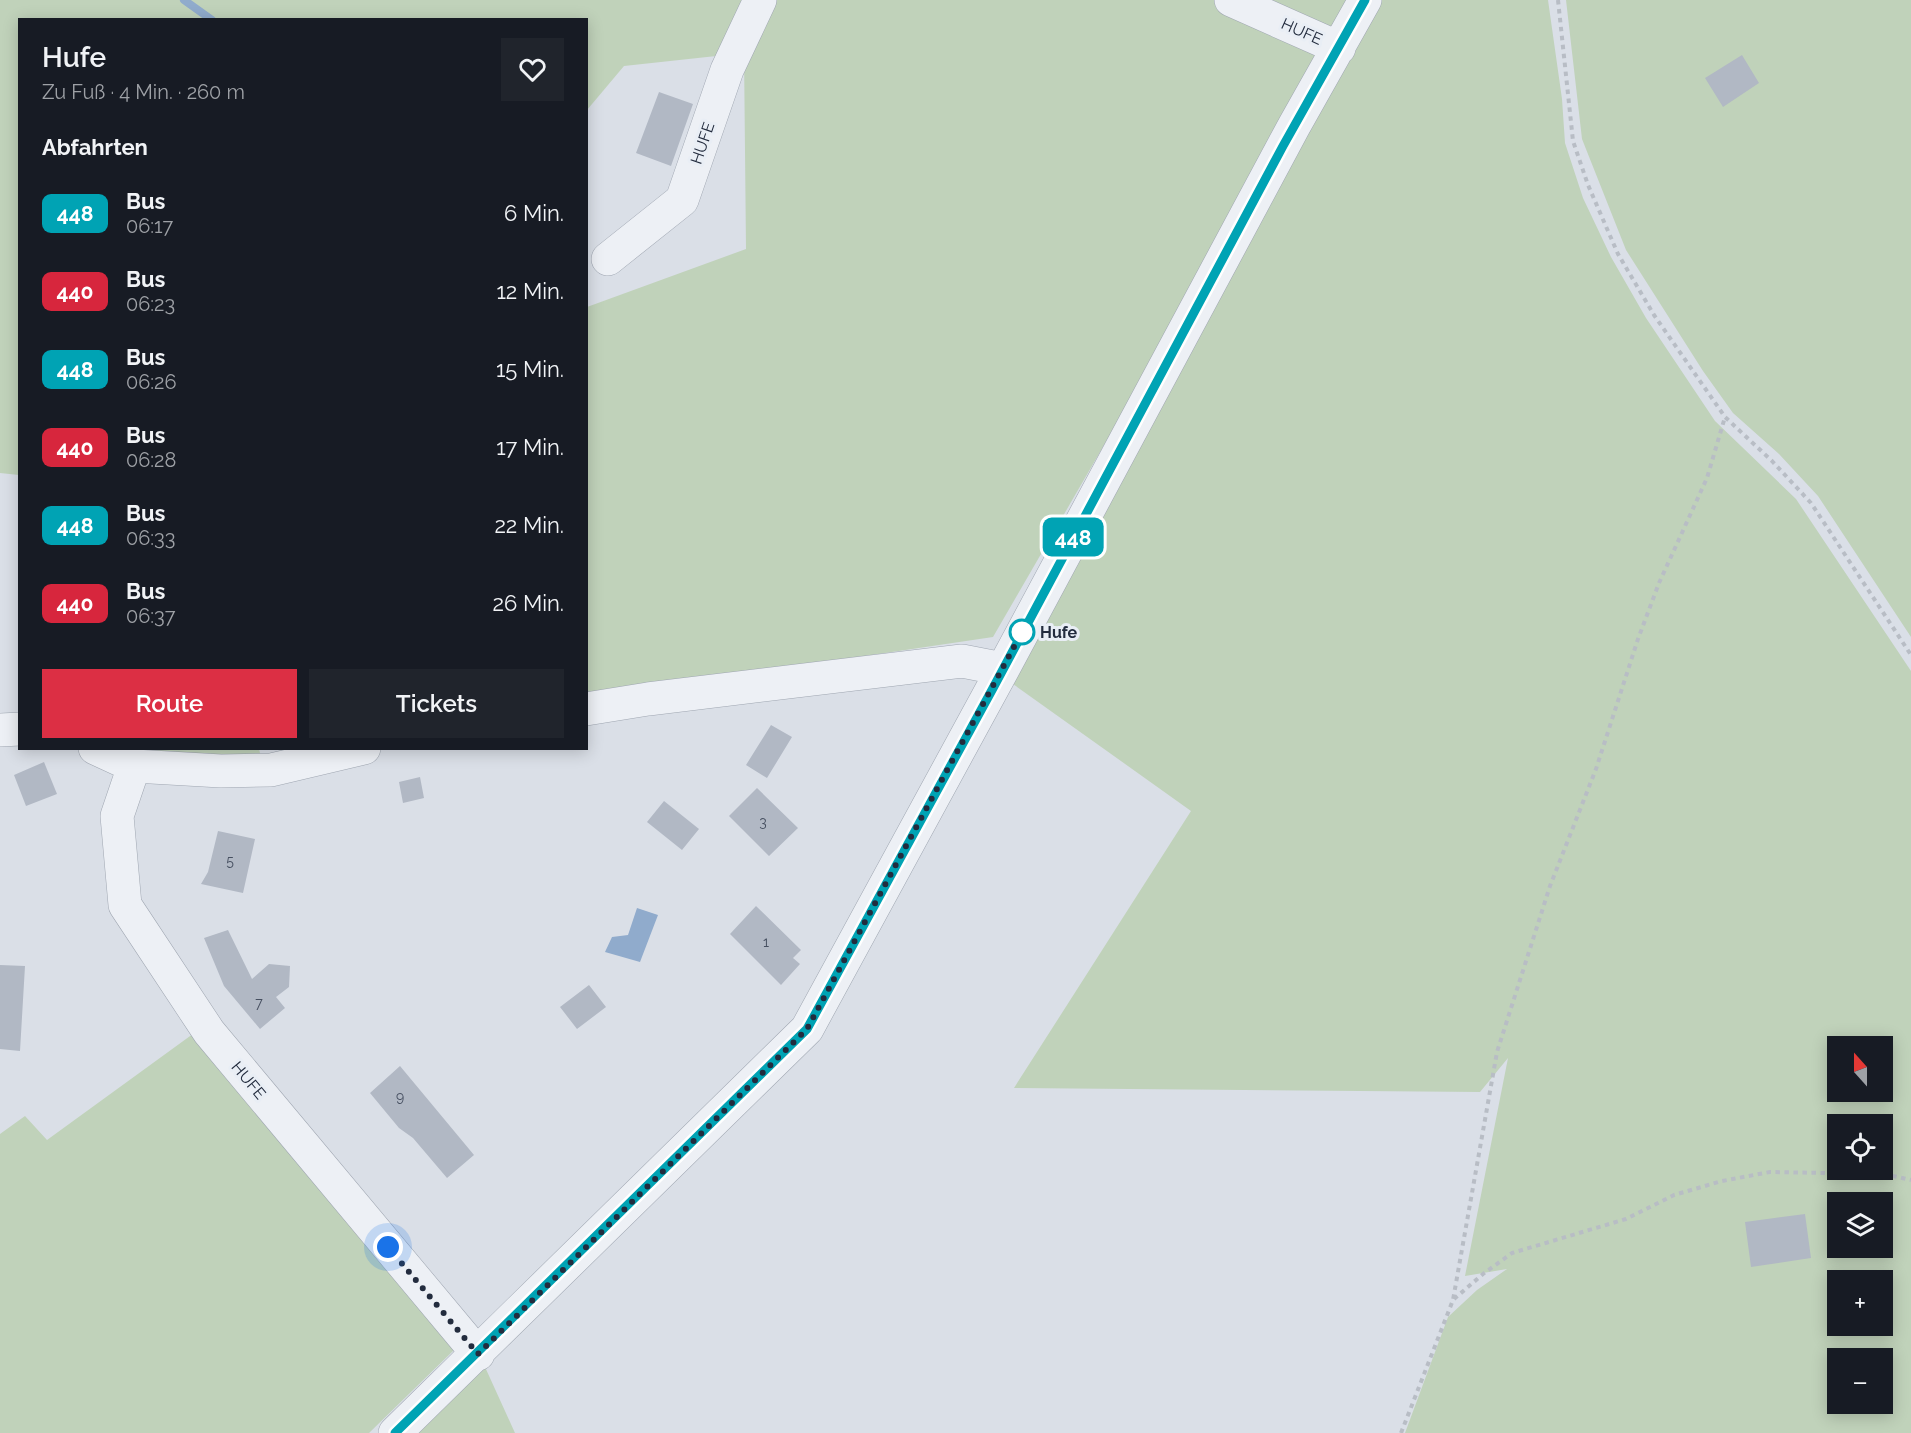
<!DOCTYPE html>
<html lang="de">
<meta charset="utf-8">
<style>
:root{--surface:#171b24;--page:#20242c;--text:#f1f3f6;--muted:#9ea1a6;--accent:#dc2f44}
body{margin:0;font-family:Raleway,sans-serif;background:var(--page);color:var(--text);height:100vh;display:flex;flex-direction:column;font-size:22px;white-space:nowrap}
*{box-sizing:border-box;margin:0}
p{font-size:20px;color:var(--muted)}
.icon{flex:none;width:33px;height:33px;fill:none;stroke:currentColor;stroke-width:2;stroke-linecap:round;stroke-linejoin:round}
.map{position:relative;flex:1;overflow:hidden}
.panel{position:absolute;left:18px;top:18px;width:570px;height:732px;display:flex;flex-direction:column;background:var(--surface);border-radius:0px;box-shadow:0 3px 15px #0003}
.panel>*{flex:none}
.badge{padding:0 12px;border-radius:9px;font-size:21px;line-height:39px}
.needle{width:39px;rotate:339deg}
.buttons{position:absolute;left:1827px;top:1036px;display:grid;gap:12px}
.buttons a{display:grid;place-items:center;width:66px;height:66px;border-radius:0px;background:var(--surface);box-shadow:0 3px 15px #0003;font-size:30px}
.you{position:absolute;width:30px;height:30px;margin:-15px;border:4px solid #fff;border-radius:50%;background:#1a73e8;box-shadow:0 0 0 9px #1a73e833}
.map>.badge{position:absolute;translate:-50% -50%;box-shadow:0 0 0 3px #fff}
h2{padding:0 24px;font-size:22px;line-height:54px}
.round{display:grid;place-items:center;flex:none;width:63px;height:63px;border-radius:0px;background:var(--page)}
.headline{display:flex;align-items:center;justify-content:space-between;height:102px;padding:0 24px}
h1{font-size:28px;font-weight:600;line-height:45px}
.primary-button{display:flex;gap:12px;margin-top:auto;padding:12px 24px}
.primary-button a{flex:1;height:69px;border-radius:0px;background:var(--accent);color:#fff;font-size:24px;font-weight:600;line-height:69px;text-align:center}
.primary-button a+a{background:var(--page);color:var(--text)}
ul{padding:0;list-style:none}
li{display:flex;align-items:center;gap:18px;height:78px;padding:0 24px}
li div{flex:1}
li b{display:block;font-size:22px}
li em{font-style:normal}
li .badge{min-width:66px;font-weight:700;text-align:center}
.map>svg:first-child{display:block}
.green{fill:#c0d2ba;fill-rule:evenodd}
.water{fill:#90abcc}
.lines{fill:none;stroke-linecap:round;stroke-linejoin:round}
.stream{stroke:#90abcc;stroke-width:8}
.building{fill:#b1b8c4}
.minor-casing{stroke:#9fa6b1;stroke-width:34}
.path{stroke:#b8bdc5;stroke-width:4;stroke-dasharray:4.5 4.5;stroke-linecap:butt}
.minor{stroke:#edf0f5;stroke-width:33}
.line-casing{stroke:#fff;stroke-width:14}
.line{stroke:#00a3b4;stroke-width:9}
.walk{stroke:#232c3e;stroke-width:6;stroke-dasharray:0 10.8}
.stop-dot{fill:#fff;stroke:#00a3b4;stroke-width:3}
.labels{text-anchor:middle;stroke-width:6;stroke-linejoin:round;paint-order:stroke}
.number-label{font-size:14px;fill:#464f60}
.street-label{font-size:16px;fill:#232c3e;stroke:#e9eef5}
.stop-label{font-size:16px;font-weight:bold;fill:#232c3e;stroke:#e9eef5;text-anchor:start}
</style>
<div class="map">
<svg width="1911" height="1433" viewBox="0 0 1911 1433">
<rect width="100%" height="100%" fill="#dadfe7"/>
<path class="green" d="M 0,0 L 1349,0 L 1196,286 L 993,637 L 587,697 L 587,307 L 746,249 L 744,53 L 624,66 L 587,110 L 586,20 L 20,20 L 19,475 L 0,473 Z
M 1380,0 L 1548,0 L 1562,99 L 1565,143 L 1583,198 L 1611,257 L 1646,318 L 1715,421 L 1796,499 L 1911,671 L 1911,1433 L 1405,1433 L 1448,1317 L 1477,1290 L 1507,1269 L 1465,1276 L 1508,1058 L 1480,1092 L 1014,1088 L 1191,811 L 1013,684 ZM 1838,1047 L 1882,1047 L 1882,1092 L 1838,1092 ZM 1838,1125 L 1882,1125 L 1882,1170 L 1838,1170 ZM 1838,1203 L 1882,1203 L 1882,1248 L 1838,1248 ZM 1838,1281 L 1882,1281 L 1882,1326 L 1838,1326 ZM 1838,1359 L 1882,1359 L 1882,1404 L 1838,1404 Z
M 1566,0 L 1911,0 L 1911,637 L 1818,496 L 1779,454 L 1733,413 L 1703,371 L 1626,250 L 1582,139 Z
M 122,749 L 259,749 L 262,761 Z
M 197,1031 L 455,1349 L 369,1433 L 0,1433 L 0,1134 L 25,1116 L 47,1140 Z
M 485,1367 L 515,1433 L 415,1433 Z"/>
<path class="water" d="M 637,908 L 658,915 L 640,962 L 605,952 L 612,937 L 628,935 Z"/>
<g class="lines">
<path class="stream" d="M 184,0 L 212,20"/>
</g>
<path class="building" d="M 1742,55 L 1759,83 L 1723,107 L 1705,78 Z
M 659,92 L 693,104 L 671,166 L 636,153 Z
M 771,725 L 792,737 L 767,778 L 746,765 Z
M 44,762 L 57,794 L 26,806 L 14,775 Z
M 420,777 L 424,798 L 403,803 L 399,782 Z
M 757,788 L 798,828 L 769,856 L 729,816 Z
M 664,801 L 699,829 L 682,850 L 647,822 Z
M 218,831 L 255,839 L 243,893 L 201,884 L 208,872 Z
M 756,906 L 801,950 L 793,958 L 800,964 L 781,985 L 730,934 Z
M 228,930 L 252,979 L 269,964 L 290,966 L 289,987 L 276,997 L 285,1008 L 260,1029 L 224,986 L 204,938 Z
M 0,965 L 25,966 L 20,1051 L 0,1049 Z
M 589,985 L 606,1007 L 577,1029 L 560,1007 Z
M 400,1066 L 474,1155 L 447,1178 L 413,1138 L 399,1128 L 370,1093 Z
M 1805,1214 L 1811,1258 L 1751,1267 L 1745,1222 Z"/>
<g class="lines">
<g class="minor-casing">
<path id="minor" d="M 1231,0 L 1339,48
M 608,259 L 682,200 L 727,70 L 760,0
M 586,709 L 648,699 L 962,661 L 1003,669
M 0,730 L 20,729
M 95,748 L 134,766 L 221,771 L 271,770 L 364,748
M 134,766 L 117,816 L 125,905 L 209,1032 L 478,1354
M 395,1433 L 807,1029 L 1003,669 L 1294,126 L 1365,0"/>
</g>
<path class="path" d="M 1558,0 L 1573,141 L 1588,185 L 1618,254 L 1654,315 L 1725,417 L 1772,461 L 1811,503 L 1911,655
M 1454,1299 L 1483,1274 L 1512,1253 L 1626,1219 L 1674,1195 L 1722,1181 L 1770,1172 L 1884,1174 L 1911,1180
M 1401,1433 L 1453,1300 L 1497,1052 L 1550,886 L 1596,769 L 1638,639 L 1659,583 L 1707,478 L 1725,417"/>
<use href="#minor" class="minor"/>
</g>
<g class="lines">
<g class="line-casing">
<path id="line" d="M 395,1433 L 807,1029 L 992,690 L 1283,146 L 1365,0"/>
</g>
<use href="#line" class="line"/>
<path class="walk" d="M 388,1247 L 478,1354 L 807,1029 L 1022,632"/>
</g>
<circle class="stop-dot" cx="1022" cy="632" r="12"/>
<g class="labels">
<g class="number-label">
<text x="763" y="827">3</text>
<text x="230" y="866">5</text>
<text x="766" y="947">1</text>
<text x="259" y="1008">7</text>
<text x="400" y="1102">9</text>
</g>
<g class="street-label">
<text transform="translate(1302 31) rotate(24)" y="6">HUFE</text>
<text transform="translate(702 143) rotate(-71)" y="6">HUFE</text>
<text transform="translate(249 1080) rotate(50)" y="6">HUFE</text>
</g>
<g class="stop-label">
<text x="1040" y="638">Hufe</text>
</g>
</g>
</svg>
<div class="buttons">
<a><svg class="needle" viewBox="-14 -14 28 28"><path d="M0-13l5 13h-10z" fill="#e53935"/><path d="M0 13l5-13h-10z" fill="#9ea1a6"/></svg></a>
<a><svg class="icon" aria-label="locate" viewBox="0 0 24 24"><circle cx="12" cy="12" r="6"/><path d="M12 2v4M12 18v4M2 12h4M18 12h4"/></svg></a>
<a><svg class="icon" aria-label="layers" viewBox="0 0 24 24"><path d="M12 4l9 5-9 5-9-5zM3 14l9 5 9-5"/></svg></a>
<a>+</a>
<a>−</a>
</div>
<div class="you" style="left:388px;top:1247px"></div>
<b class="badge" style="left:1073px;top:537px;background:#00a3b4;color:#fff">448</b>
<section class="panel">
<div class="headline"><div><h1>Hufe</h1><p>Zu Fuß · 4 Min. · 260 m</p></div><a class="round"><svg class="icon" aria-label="heart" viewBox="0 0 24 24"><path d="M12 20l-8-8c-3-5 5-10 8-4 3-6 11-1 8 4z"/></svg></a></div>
<h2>Abfahrten</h2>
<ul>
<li><span class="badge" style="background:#00a3b4;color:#fff">448</span><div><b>Bus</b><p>06:17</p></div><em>6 Min.</em></li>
<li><span class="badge" style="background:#d7263d;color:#fff">440</span><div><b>Bus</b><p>06:23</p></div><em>12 Min.</em></li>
<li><span class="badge" style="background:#00a3b4;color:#fff">448</span><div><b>Bus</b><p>06:26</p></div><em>15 Min.</em></li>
<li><span class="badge" style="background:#d7263d;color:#fff">440</span><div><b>Bus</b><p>06:28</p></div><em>17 Min.</em></li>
<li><span class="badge" style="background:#00a3b4;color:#fff">448</span><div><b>Bus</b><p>06:33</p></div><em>22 Min.</em></li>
<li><span class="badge" style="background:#d7263d;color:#fff">440</span><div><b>Bus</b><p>06:37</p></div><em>26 Min.</em></li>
</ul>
<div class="primary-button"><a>Route</a><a>Tickets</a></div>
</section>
</div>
